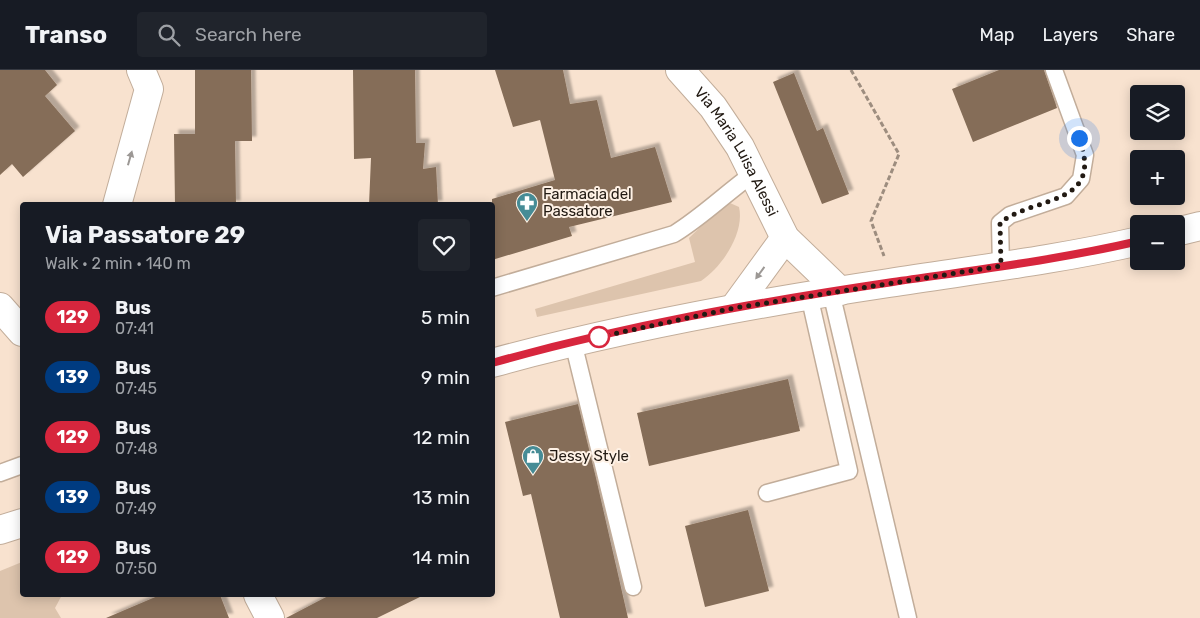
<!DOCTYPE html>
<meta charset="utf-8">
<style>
:root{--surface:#171b24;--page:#20242c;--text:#f1f3f6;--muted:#9ea1a6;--line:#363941}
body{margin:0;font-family:Rubik,sans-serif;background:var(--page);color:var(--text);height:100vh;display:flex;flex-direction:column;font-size:19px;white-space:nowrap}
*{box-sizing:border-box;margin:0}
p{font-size:16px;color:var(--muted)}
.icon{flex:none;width:28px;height:28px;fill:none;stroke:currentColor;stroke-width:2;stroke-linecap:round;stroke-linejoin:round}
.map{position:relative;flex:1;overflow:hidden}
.drawer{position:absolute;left:20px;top:132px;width:475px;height:395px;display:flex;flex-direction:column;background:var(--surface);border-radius:5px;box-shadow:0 2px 12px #0003}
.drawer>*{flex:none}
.badge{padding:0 10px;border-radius:16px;font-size:18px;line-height:32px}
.fabs{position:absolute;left:1130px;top:15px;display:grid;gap:10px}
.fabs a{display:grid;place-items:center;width:55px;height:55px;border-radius:5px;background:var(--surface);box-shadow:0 2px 12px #0003;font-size:25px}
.you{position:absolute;width:25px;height:25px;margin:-12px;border:4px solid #fff;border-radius:50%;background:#1a73e8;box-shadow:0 0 0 8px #1a73e833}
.map>.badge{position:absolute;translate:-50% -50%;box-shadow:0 0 0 2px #fff}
.round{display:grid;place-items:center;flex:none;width:52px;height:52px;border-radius:5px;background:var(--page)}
.summary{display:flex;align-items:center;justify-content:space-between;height:85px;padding:0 25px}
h1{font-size:24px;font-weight:700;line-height:38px}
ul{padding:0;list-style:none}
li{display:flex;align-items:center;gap:15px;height:60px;padding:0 25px}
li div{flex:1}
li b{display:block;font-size:19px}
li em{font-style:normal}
li .badge{min-width:55px;font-weight:700;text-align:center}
header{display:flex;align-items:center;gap:30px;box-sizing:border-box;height:70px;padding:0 25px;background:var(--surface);border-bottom:1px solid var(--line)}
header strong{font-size:24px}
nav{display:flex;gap:28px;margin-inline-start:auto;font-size:18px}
.search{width:350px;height:45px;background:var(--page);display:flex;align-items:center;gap:12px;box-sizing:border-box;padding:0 18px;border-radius:5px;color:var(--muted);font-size:19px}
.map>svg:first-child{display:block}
.green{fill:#ddc4ad}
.building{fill:#856d58;filter:url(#shadow)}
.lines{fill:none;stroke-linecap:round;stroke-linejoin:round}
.service-casing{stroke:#c2ad9a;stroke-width:19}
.minor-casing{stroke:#c2ad9a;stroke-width:30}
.tertiary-casing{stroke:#c2ad9a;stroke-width:30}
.path{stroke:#9d8d7f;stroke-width:3;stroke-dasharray:5 2.5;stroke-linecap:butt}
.service{stroke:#fff;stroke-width:16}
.minor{stroke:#fff;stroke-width:28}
.tertiary{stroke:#fff;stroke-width:28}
.oneway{fill:#9c9895}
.line-casing{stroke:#fff;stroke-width:11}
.line{stroke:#d7263d;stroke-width:8}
.walk{stroke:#221a13;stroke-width:5;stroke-dasharray:0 9}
.stop-dot{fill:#fff;stroke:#d7263d;stroke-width:2.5}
.labels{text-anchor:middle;stroke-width:4;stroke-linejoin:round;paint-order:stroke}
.street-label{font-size:15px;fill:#221a13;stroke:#fef1e5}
.poi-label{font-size:15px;fill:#221a13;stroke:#fef1e5;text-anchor:start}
</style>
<header>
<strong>Transo</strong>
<div class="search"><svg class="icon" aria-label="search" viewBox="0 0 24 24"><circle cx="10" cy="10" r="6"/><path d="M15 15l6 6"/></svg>Search here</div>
<nav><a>Map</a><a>Layers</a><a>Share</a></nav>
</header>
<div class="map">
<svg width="1200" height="548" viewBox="0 0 1200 548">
<defs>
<filter id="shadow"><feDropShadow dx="4.5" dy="-4.5" stdDeviation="1" flood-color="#0004"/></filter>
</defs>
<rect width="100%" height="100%" fill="#f8e2cf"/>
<path class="green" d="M 730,133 L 739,137 C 745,163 722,197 701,211 L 537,247 L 535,239 L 695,192 L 689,168 L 724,134 Z
M 22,492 L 22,525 L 62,525 L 55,538 L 61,548 L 0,548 L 0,501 Z"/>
<path class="building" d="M 0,0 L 45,0 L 57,15 L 45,26 L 75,61 L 23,107 L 12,94 L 0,105 Z
M 195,0 L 251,0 L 252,71 L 235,71 L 236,135 L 175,135 L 174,64 L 195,64 Z
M 353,0 L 415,0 L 416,73 L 425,73 L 423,99 L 436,97 L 438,135 L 369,135 L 371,88 L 354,89 Z
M 495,0 L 563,0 L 570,34 L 597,30 L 611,88 L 655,77 L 672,132 L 569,157 L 572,166 L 492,190 L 492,129 L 555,110 L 540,50 L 513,57 Z
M 999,0 L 1044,0 L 1057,38 L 973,72 L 952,19 Z
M 794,3 L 817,61 L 823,58 L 849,124 L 822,134 L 773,12 Z
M 788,309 L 800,361 L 649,396 L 637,343 Z
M 578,334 L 596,408 L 628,548 L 560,548 L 531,424 L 523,426 L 505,352 Z
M 748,440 L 769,521 L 705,537 L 685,456 Z
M 160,525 L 220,525 L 229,548 L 106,548 Z
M 330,525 L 424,525 L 377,548 L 286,548 Z"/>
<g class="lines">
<g class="service-casing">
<path id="service" d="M 1001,196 L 1000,153 L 1010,145 L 1066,126 L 1081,109 L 1085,85 L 1054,0
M 492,218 L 674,164 C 702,147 726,123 754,103
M 831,222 L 908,548
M 573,272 L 633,517
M 0,403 L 22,395
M 767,423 L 849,401 L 809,225"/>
</g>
<g class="minor-casing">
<g id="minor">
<path id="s1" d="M 680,0 L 713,37 L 740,77 L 785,168 L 840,221"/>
<path d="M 117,135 L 149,19 L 141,0"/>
<path d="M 0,237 L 22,262"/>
<path d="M 734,238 L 785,168"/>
<path d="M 258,525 L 270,548"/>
</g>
</g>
<g class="tertiary-casing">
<path id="tertiary" d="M 1176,162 L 1200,156
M 492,293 C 623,257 756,233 889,213 C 972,200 1057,190 1139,171
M 0,460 L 22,453"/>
</g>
<path class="path" d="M 851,0 L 899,84 L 871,151 L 884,186"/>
<use href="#service" class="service"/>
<use href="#minor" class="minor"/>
<use href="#tertiary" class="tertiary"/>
</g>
<defs><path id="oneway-solid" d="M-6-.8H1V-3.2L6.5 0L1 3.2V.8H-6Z" transform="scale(1.25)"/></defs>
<g class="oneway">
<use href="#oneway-solid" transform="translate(130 88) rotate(-74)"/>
<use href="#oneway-solid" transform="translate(760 203) rotate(126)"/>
</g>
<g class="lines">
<g class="line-casing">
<path id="line" d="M 492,293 C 623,256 758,232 893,212 C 975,200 1058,190 1139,171"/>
</g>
<use href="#line" class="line"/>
<path class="walk" d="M 599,267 L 734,238 L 1001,196 L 1000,153 C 1035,125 1105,137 1079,68"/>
</g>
<defs>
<g id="pharmacy-pin" transform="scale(1.125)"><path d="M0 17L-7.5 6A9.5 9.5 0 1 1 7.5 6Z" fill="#468c96" stroke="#fef1e5"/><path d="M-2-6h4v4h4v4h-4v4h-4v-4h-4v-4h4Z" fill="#fff"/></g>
<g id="shop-pin" transform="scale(1.125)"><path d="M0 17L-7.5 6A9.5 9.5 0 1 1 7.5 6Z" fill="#468c96" stroke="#fef1e5"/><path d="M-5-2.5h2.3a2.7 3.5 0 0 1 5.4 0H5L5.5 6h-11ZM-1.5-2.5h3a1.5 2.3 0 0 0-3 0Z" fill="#fff"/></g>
</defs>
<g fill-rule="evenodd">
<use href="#pharmacy-pin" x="527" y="133"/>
<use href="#shop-pin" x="533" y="386"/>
</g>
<circle class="stop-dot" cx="599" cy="267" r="10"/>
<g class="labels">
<g class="street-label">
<text dy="5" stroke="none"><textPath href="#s1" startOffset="100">Via Maria Luisa Alessi</textPath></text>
</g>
<g class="poi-label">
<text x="543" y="129">Farmacia del<tspan x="543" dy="17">Passatore</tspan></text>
<text x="549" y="391">Jessy Style</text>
</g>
</g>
</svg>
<div class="fabs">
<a><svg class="icon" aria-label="layers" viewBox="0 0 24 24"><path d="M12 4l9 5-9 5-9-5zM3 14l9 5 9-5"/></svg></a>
<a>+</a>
<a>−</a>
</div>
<div class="you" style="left:1079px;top:68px"></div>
<section class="drawer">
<div class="summary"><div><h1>Via Passatore 29</h1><p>Walk · 2 min · 140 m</p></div><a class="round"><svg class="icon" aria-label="heart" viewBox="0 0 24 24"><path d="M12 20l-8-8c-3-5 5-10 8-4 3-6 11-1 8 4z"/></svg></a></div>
<ul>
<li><span class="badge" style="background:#d7263d;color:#fff">129</span><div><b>Bus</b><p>07:41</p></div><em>5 min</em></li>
<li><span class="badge" style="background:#003b80;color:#fff">139</span><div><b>Bus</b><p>07:45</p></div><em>9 min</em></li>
<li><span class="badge" style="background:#d7263d;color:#fff">129</span><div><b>Bus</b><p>07:48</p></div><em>12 min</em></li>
<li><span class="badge" style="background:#003b80;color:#fff">139</span><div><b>Bus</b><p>07:49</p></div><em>13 min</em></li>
<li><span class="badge" style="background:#d7263d;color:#fff">129</span><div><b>Bus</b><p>07:50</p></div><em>14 min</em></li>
</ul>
</section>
</div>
